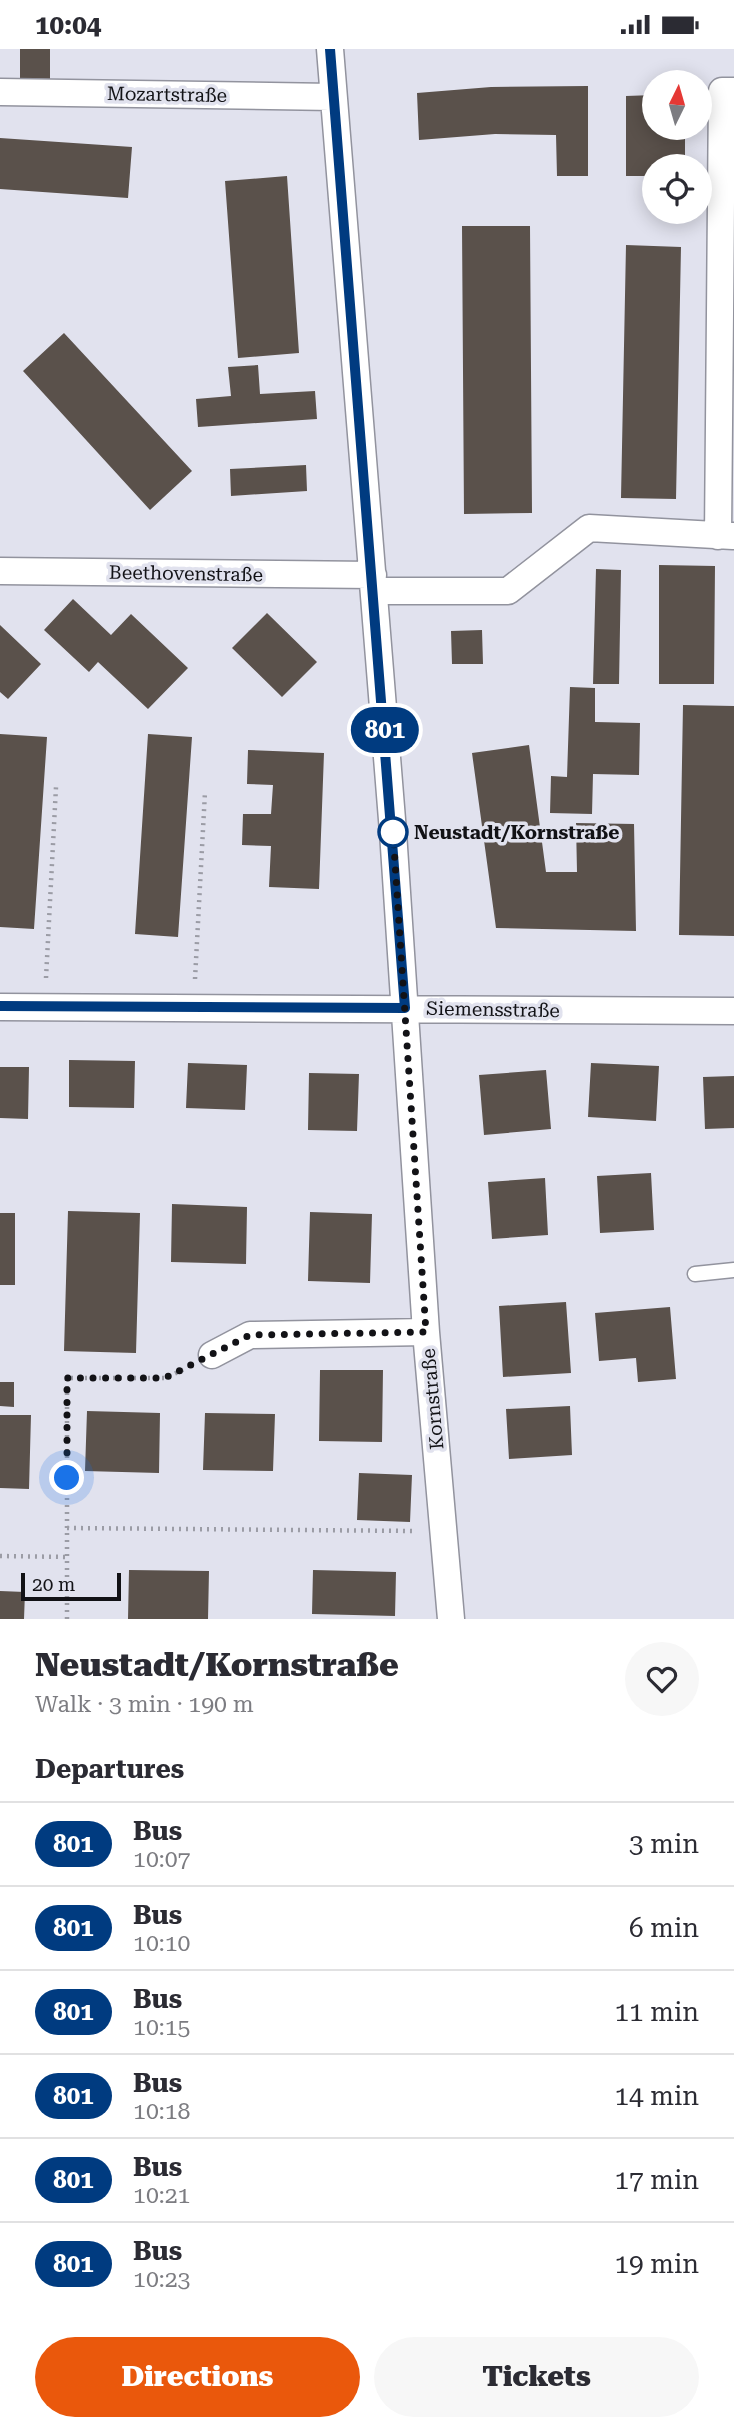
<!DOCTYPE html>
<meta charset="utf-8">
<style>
:root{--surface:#fff;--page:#f7f7f7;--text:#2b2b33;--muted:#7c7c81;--line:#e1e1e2;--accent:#ea580c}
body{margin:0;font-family:"Roboto Serif",serif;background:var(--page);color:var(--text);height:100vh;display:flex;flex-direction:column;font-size:26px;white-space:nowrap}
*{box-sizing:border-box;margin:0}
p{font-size:23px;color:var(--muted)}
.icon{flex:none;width:38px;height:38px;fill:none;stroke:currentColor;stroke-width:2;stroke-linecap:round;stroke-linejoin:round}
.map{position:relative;height:1570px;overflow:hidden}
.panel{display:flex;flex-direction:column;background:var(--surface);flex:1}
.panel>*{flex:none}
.badge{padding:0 14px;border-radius:23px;font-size:24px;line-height:46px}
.needle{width:46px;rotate:5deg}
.buttons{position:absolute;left:642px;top:21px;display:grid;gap:14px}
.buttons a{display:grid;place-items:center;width:70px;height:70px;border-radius:50%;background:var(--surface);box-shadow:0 4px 18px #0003;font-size:35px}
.scale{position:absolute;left:21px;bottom:18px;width:100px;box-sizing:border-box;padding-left:7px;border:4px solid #121216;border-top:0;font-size:19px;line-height:24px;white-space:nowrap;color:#121216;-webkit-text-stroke:5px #e1e2ee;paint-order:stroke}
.you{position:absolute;width:35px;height:35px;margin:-18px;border:5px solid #fff;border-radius:50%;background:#1a73e8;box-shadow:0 0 0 10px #1a73e833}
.map>.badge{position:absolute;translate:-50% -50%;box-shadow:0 0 0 4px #fff}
h2{padding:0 35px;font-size:26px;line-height:63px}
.round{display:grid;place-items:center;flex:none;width:74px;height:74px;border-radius:37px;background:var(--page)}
.summary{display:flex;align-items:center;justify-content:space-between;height:119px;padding:0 35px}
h1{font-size:33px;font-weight:800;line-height:52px}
.cta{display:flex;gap:14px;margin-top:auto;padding:14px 35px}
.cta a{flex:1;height:80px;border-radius:42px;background:var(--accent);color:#fff;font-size:28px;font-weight:800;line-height:80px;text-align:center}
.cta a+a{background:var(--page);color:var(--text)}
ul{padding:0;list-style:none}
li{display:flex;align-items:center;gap:21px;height:84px;padding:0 35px;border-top:2px solid var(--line)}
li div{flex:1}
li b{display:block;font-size:26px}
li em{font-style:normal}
li .badge{min-width:77px;font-weight:700;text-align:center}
.status{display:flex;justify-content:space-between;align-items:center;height:49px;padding:0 35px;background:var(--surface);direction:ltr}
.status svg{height:19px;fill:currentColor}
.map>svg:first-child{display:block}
.building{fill:#5a514b}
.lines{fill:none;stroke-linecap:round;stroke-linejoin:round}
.lane-casing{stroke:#92939e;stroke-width:17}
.street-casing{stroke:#92939e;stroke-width:29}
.path{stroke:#9b9ca5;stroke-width:4.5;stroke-dasharray:2 5;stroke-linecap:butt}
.lane{stroke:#fff;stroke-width:14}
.street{stroke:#fff;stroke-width:26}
.line-casing{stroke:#fff;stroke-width:16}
.line{stroke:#003b80;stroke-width:10}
.walk{stroke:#121216;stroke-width:7;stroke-dasharray:0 12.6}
.stop-dot{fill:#fff;stroke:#003b80;stroke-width:3.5}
.labels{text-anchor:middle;stroke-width:7;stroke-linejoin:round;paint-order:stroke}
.street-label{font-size:19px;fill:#121216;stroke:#e1e2ee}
.stop-label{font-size:19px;font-weight:bold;fill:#121216;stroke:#e1e2ee;text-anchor:start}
</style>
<div class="status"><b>10:04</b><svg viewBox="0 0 49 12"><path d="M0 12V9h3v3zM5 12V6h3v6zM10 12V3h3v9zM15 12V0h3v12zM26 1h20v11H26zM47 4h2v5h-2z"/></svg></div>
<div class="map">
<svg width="734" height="1570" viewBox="0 0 734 1570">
<rect width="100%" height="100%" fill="#e1e2ee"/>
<path class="building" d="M 20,0 L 50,0 L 50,30 L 20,29 Z
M 588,37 L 588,127 L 557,127 L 556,86 L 495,85 L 419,91 L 417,44 L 491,38 Z
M 654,46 L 654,79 L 685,79 L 685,117 L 654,117 L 654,127 L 626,127 L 626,47 Z
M 0,89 L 132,98 L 128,149 L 0,140 Z
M 287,127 L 299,304 L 238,309 L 225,132 Z
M 462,177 L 530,177 L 532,464 L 464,465 Z
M 626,196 L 681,198 L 676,450 L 621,449 Z
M 64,284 L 192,422 L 150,461 L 23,322 Z
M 258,316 L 260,345 L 315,342 L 317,370 L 198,378 L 196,350 L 231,347 L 228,318 Z
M 306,416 L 307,442 L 231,447 L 230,420 Z
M 659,516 L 715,517 L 714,635 L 659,635 Z
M 596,520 L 621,521 L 619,635 L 593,635 Z
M 73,550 L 111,586 L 131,565 L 188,619 L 148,660 L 98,613 L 89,623 L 44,581 Z
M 267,564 L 317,613 L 282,648 L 232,599 Z
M 0,576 L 41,615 L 8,650 L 0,643 Z
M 482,581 L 483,615 L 452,615 L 451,582 Z
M 570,638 L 595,639 L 595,673 L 640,674 L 639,726 L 593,725 L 592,765 L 550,764 L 551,727 L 567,728 Z
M 683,656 L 734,657 L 734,887 L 679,886 Z
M 0,685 L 47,688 L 34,880 L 0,878 Z
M 148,685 L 192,688 L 178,888 L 135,885 Z
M 529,696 L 546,823 L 577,823 L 576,774 L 634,775 L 636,882 L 496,879 L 472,704 Z
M 248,701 L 324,704 L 319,840 L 269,838 L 271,797 L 242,796 L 243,765 L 271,765 L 273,736 L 247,735 Z
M 69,1011 L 135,1012 L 134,1059 L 69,1058 Z
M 188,1014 L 247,1016 L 245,1061 L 186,1059 Z
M 591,1014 L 659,1017 L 656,1072 L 588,1068 Z
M 0,1018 L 29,1018 L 28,1070 L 0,1069 Z
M 546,1021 L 551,1080 L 484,1086 L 479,1026 Z
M 309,1024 L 359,1025 L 357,1082 L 308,1081 Z
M 734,1027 L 734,1079 L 705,1080 L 703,1028 Z
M 651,1124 L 654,1181 L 600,1184 L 597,1127 Z
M 545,1129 L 548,1186 L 492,1190 L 488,1133 Z
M 172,1155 L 247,1158 L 246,1215 L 171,1213 Z
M 68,1162 L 140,1164 L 136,1304 L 64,1302 Z
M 310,1163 L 372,1165 L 370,1234 L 308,1232 Z
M 0,1164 L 15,1164 L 15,1236 L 0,1236 Z
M 566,1253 L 571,1324 L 503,1328 L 499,1257 Z
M 670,1258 L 676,1330 L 638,1333 L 636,1309 L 599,1312 L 595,1264 Z
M 320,1321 L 383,1321 L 382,1393 L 319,1392 Z
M 0,1333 L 14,1333 L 14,1358 L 0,1357 Z
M 570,1357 L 572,1406 L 509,1410 L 506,1360 Z
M 87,1362 L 160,1364 L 159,1424 L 85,1422 Z
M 205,1364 L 275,1365 L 273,1422 L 203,1421 Z
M 0,1366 L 31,1366 L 29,1440 L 0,1439 Z
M 359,1424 L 412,1426 L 410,1473 L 357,1471 Z
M 129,1521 L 209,1522 L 208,1570 L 128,1570 Z
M 313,1521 L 396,1523 L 395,1567 L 312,1565 Z
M 0,1542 L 25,1543 L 24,1570 L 0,1570 Z"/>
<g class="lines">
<g class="lane-casing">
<path id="lane" d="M 695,1225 L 734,1221"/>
</g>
<g class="street-casing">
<path id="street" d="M 330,0 L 393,783 L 426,1283 L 451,1570
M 0,43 L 333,48
M 718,487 L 722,42 L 734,42
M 0,522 L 373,526
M 375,542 L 508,542 L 589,479 L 733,487
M 0,958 L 734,962
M 212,1306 L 250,1286 L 426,1283"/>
</g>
<path class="path" d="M 46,929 L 56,738
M 195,930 L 205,743
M 67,1479 L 414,1482
M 0,1507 L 68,1508
M 67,1570 L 67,1329 L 165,1329 L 187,1319"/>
<use href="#lane" class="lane"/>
<use href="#street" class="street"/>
</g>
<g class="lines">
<g class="line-casing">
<path id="line" d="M 0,957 L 405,959 L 330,0"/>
</g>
<use href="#line" class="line"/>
<path class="walk" d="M 67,1429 L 67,1329 L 165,1329 L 250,1286 L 426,1283 L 393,783"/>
</g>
<circle class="stop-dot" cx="393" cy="783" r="14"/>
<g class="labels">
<g class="street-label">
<text transform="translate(167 45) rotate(1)" y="7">Mozartstraße</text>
<text transform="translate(186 524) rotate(1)" y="7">Beethovenstraße</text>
<text transform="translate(493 960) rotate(1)" y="7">Siemensstraße</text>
<text transform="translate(432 1350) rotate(-95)" y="7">Kornstraße</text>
</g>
<g class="stop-label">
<text x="414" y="790">Neustadt/Kornstraße</text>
</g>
</g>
</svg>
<div class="buttons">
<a><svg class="needle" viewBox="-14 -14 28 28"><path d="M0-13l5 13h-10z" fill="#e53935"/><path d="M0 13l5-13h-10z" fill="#7c7c81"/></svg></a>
<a><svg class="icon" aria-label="locate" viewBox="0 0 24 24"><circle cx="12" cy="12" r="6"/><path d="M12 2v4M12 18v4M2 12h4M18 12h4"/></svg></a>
</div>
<div class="scale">20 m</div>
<div class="you" style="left:67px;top:1429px"></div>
<b class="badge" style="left:385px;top:681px;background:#003b80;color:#fff">801</b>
</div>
<section class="panel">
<div class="summary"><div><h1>Neustadt/Kornstraße</h1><p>Walk · 3 min · 190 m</p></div><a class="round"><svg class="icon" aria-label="heart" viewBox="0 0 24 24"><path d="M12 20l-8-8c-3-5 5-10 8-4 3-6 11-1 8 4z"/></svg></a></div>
<h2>Departures</h2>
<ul>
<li><span class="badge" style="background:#003b80;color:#fff">801</span><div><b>Bus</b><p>10:07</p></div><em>3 min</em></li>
<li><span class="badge" style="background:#003b80;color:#fff">801</span><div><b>Bus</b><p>10:10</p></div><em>6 min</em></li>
<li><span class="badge" style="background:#003b80;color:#fff">801</span><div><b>Bus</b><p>10:15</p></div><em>11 min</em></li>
<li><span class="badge" style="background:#003b80;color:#fff">801</span><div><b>Bus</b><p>10:18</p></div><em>14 min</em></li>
<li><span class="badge" style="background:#003b80;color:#fff">801</span><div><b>Bus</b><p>10:21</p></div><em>17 min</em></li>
<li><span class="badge" style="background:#003b80;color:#fff">801</span><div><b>Bus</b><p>10:23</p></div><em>19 min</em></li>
</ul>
<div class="cta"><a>Directions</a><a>Tickets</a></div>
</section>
